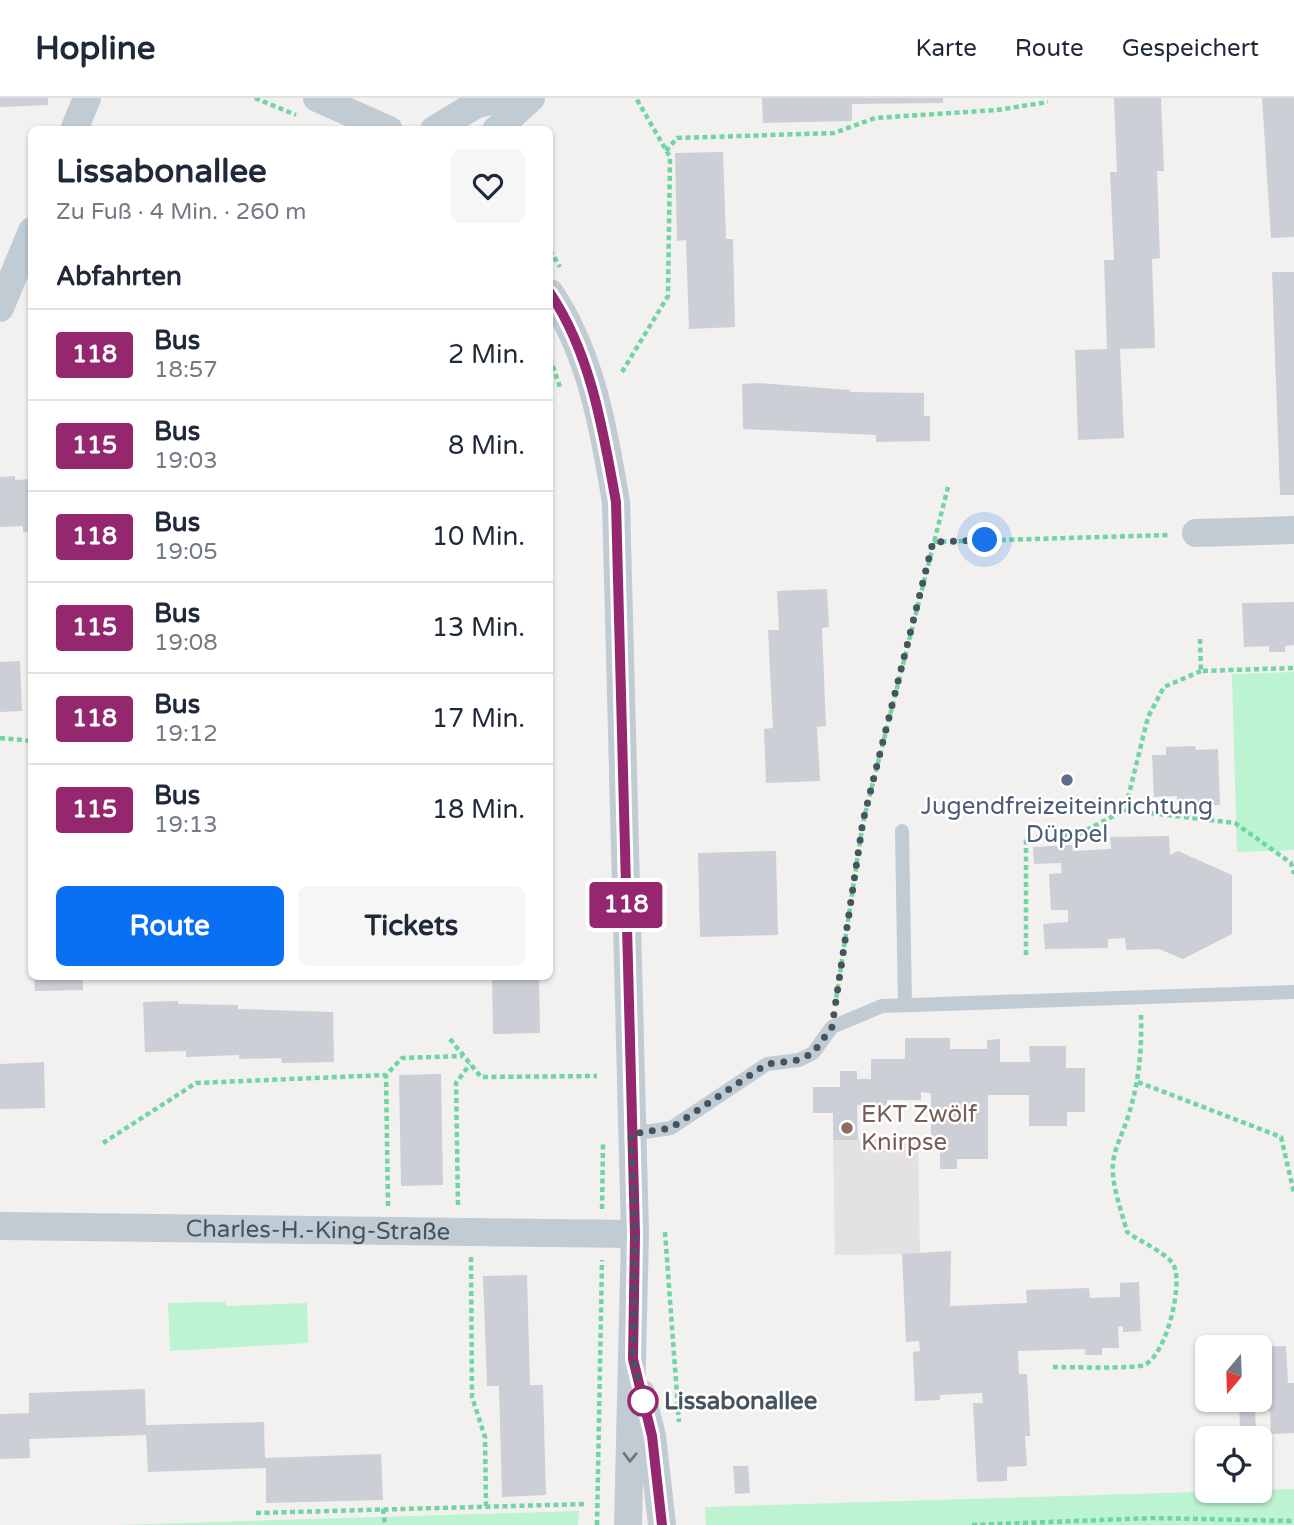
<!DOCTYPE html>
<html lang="de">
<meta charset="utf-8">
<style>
:root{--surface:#fff;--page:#f6f6f7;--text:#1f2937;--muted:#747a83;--line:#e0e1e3;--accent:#0970f4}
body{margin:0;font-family:"Varela Round",sans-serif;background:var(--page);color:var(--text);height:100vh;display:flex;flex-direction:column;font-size:26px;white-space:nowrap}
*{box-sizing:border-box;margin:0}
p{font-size:23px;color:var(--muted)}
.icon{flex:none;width:38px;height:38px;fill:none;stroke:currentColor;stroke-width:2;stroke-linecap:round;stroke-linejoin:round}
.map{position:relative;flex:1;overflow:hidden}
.drawer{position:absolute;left:28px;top:28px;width:525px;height:854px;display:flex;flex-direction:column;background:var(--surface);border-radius:10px;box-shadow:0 2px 5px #0004}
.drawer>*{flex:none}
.badge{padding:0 14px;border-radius:5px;font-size:24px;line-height:46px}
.needle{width:46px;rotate:199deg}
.buttons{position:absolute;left:1195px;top:1237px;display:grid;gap:14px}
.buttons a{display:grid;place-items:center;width:77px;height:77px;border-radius:10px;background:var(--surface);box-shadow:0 2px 5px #0004;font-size:35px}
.you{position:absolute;width:35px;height:35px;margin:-18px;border:5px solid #fff;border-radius:50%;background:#1a73e8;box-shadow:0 0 0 10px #1a73e833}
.map>.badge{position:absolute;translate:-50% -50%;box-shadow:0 0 0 4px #fff}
h2{padding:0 28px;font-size:26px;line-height:63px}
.round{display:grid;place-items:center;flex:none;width:74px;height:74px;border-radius:10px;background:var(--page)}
.overview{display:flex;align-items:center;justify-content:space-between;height:119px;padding:0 28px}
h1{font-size:33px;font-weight:700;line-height:52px}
.primary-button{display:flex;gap:14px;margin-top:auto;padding:14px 28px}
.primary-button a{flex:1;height:80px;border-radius:10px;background:var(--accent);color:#fff;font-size:28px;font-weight:700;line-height:80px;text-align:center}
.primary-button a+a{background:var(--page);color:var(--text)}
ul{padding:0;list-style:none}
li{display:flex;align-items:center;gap:21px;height:91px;padding:0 28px;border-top:2px solid var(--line)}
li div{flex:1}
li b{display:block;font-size:26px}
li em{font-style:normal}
li .badge{min-width:77px;font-weight:700;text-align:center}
header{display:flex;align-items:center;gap:42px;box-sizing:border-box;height:98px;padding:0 35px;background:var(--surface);border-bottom:2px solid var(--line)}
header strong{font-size:33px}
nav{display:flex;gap:38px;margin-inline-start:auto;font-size:24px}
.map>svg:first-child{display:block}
.education{fill:#e4e1e2}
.green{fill:#bcf3d1}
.building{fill:#cccfd6}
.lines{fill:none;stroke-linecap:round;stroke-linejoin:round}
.path{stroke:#70d5a3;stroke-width:4.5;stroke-dasharray:5 3.5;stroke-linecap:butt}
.service{stroke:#c0cbd3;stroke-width:14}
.minor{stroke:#c0cbd3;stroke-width:28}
.oneway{stroke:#6b7882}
.line-casing{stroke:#fff;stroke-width:16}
.line{stroke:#95276e;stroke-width:10}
.walk{stroke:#465460;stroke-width:7;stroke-dasharray:0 12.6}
.service-dot{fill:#5c6f8a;stroke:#fff;stroke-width:2.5}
.education-dot{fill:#8d6e63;stroke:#fff;stroke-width:2.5}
.stop-dot{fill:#fff;stroke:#95276e;stroke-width:3.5}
.labels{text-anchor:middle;stroke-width:5;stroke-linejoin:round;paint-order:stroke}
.service-label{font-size:24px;fill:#4e5e75;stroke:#fff}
.education-label{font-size:24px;fill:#785e54;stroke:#fff;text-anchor:start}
.street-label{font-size:24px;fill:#465460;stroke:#fff}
.stop-label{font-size:24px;font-weight:bold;fill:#465460;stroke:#fff;text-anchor:start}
</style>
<header>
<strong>Hopline</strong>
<nav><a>Karte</a><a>Route</a><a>Gespeichert</a></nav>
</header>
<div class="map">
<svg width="1294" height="1427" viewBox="0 0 1294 1427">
<rect width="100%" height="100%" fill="#f3f0f0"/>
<path class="education" d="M 918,1041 L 920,1156 L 835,1157 L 833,1042 Z"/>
<path class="green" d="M 1294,574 L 1294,752 L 1237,754 L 1232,576 Z
M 225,1204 L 226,1208 L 307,1205 L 308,1245 L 170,1253 L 168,1205 Z
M 1294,1391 L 1294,1427 L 706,1427 L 705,1409 Z
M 579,1413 L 578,1427 L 118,1427 Z"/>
<path class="building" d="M 0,0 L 48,0 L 48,7 L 0,9 Z
M 762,0 L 943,0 L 943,5 L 852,6 L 852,23 L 763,25 Z
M 1114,0 L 1161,0 L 1164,73 L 1157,73 L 1160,160 L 1152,161 L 1155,250 L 1120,251 L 1124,340 L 1078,342 L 1075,252 L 1107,251 L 1104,162 L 1114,162 L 1110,74 L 1117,74 Z
M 1262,0 L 1294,0 L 1294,139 L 1271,140 Z
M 723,54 L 726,141 L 733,141 L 735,229 L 689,231 L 686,142 L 677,143 L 675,55 Z
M 1272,174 L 1294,174 L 1294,397 L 1280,397 Z
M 758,285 L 850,292 L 850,294 L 924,295 L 924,318 L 930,318 L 930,343 L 876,344 L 876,337 L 743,331 L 742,286 Z
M 15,378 L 15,382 L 32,381 L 32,434 L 23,434 L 23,428 L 0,429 L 0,379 Z
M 827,491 L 829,529 L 822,530 L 826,628 L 817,629 L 820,683 L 766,685 L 764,631 L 773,630 L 768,532 L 779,532 L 777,493 Z
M 1294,504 L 1294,547 L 1285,548 L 1285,554 L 1269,554 L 1269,548 L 1244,549 L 1242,505 Z
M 20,563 L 22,613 L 0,614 L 0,564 Z
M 1195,648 L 1196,652 L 1218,651 L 1220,707 L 1177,709 L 1177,698 L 1154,699 L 1152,657 L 1166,657 L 1166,649 Z
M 1169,738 L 1170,757 L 1178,753 L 1232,777 L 1232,836 L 1183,861 L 1159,851 L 1126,852 L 1125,840 L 1108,841 L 1108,850 L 1045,851 L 1043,826 L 1068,824 L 1068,812 L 1051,812 L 1049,776 L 1062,775 L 1061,765 L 1034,766 L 1033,749 L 1072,747 L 1073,753 L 1111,751 L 1110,739 Z
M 776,753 L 778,837 L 700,839 L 698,755 Z
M 34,878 L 83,878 L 83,892 L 35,893 Z
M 492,878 L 539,878 L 540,935 L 493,936 Z
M 178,903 L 178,906 L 238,907 L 238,911 L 333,914 L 334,964 L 282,965 L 281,960 L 239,961 L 239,957 L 186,959 L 186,953 L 145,954 L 143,904 Z
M 905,940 L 950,940 L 950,951 L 987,951 L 987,942 L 1000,941 L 1000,964 L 1030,964 L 1029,948 L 1066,948 L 1066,970 L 1085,970 L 1085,1014 L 1067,1014 L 1067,1028 L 1029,1028 L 1029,997 L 988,997 L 988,1061 L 957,1061 L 957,1071 L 940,1071 L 940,1051 L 931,1051 L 931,995 L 921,994 L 921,1002 L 887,1002 L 887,1008 L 857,1007 L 858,1042 L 833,1042 L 833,1015 L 813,1015 L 813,989 L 840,989 L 840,973 L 857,973 L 857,981 L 871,981 L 871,961 L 905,961 Z
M 44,964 L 45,1010 L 0,1011 L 0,966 Z
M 441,976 L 443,1087 L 401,1088 L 399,977 Z
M 951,1153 L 950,1208 L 1027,1205 L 1026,1192 L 1089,1190 L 1090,1200 L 1120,1199 L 1120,1185 L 1139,1184 L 1141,1233 L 1123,1234 L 1123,1228 L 1118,1229 L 1119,1250 L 1102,1250 L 1102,1257 L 1085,1257 L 1085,1251 L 1018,1253 L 1019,1276 L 1027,1276 L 1030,1338 L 1025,1338 L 1027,1368 L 1007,1369 L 1007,1383 L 977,1384 L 973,1305 L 983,1305 L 982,1295 L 940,1297 L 940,1302 L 915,1303 L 913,1254 L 920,1253 L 919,1243 L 906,1244 L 902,1156 Z
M 527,1177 L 530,1287 L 543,1287 L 546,1397 L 502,1399 L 499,1288 L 487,1288 L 483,1178 Z
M 1286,1248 L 1288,1285 L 1294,1285 L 1294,1335 L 1271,1336 L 1270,1313 L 1255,1314 L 1256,1329 L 1240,1330 L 1239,1302 L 1260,1302 L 1260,1249 Z
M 145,1291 L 146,1327 L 264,1324 L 265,1360 L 381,1356 L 383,1402 L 266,1405 L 266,1370 L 148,1374 L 146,1337 L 29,1341 L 30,1360 L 0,1361 L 0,1316 L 29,1315 L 29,1295 Z
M 733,1368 L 748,1368 L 750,1395 L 735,1396 Z"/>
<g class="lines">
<path class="path" d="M 255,0 L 296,17
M 666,53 L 677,40 L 834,35 L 875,20 L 997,12 L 1048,4
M 550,152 L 560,169
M 550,260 L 561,292
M 622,274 L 668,198 L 670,59 L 636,0
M 933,444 L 1170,437
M 1200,541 L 1201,573 L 1294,570
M 1201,573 L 1164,589 L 1148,619 L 1125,712 L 1235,725 L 1291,765 L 1294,776
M 0,640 L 32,643
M 1026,857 L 1026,740 L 1079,736 L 1125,712
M 835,908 L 863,724 L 948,389
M 450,941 L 481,979 L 597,978
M 1138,984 L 1281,1039 L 1294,1095
M 103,1045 L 196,985 L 386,977
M 458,1107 L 456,985 L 470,966
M 388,1108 L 386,977 L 402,960 L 463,958
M 602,1111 L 603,1046
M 665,1134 L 679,1324
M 471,1159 L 472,1299 L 485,1339 L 486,1408
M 1053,1269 C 1069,1269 1134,1271 1144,1267 C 1166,1258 1183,1188 1174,1168 C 1169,1156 1139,1143 1127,1134 C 1122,1114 1111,1087 1113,1065 C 1115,1048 1123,1035 1128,1019 C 1139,984 1142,953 1141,917
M 383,1411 L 385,1427
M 256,1415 L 586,1406
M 597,1427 L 602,1162
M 972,1427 L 1152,1420 L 1294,1423"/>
<path class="service" d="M 902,733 L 905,907
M 631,1036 L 671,1030 L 767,966 L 799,962 L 813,955 L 832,929 L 882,908 L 1294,894"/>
<g class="minor">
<path d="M 317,0 L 389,32"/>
<path d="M 74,32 L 87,0"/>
<path d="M 434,32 L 475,7 L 501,0"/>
<path d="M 496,32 L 531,0"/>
<path d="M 550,195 C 591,256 604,332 616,404 L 635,1136 L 628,1427"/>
<path d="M 0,210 L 32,133"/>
<path d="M 1196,435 L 1294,432"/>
<path id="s1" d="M 0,1128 L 635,1136"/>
<path d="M 641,1295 L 652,1338 L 662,1427"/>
</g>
</g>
<defs><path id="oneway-chevron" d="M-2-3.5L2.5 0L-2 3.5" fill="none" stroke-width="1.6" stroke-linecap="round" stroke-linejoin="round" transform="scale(1.75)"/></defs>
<use class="oneway" href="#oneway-chevron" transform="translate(630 1359) rotate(92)"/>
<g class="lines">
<g class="line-casing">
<path id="line" d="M 550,195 C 591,256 603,332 616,404 L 635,1136 L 633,1261 L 652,1338 L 662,1427"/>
</g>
<use href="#line" class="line"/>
<path class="walk" d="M 643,1303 L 633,1261 L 635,1136 L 631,1036 L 671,1030 L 767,966 L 799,962 L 813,955 L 832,929 L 863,723 L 933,444 L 985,442"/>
</g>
<circle class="service-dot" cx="1067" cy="682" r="7"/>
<circle class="education-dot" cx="847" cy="1030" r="7"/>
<circle class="stop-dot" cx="643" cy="1303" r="14"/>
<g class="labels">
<g class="service-label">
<text x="1067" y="716">Jugendfreizeiteinrichtung<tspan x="1067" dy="28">Düppel</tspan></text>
</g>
<g class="education-label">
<text x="861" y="1024">EKT Zwölf<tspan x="861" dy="28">Knirpse</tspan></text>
</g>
<g class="street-label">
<text dy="8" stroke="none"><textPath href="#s1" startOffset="318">Charles-H.-King-Straße</textPath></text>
</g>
<g class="stop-label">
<text x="664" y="1311">Lissabonallee</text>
</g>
</g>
</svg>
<div class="buttons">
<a><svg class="needle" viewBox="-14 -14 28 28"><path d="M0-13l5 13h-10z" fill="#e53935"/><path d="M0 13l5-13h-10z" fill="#747a83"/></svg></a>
<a><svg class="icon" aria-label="locate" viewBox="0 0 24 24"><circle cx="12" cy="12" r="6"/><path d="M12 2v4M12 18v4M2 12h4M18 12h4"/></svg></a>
</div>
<div class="you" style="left:985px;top:442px"></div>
<b class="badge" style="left:626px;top:807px;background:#95276e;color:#fff">118</b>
<section class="drawer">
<div class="overview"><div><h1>Lissabonallee</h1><p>Zu Fuß · 4 Min. · 260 m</p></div><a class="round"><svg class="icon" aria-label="heart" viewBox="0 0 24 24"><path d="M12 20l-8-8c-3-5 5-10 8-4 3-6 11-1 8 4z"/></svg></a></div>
<h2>Abfahrten</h2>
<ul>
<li><span class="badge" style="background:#95276e;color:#fff">118</span><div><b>Bus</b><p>18:57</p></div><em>2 Min.</em></li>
<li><span class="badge" style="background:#95276e;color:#fff">115</span><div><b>Bus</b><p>19:03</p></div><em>8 Min.</em></li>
<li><span class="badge" style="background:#95276e;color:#fff">118</span><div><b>Bus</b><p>19:05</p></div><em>10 Min.</em></li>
<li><span class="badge" style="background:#95276e;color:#fff">115</span><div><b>Bus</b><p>19:08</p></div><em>13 Min.</em></li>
<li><span class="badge" style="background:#95276e;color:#fff">118</span><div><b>Bus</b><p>19:12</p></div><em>17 Min.</em></li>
<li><span class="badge" style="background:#95276e;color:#fff">115</span><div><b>Bus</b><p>19:13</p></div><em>18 Min.</em></li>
</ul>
<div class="primary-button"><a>Route</a><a>Tickets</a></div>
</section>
</div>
